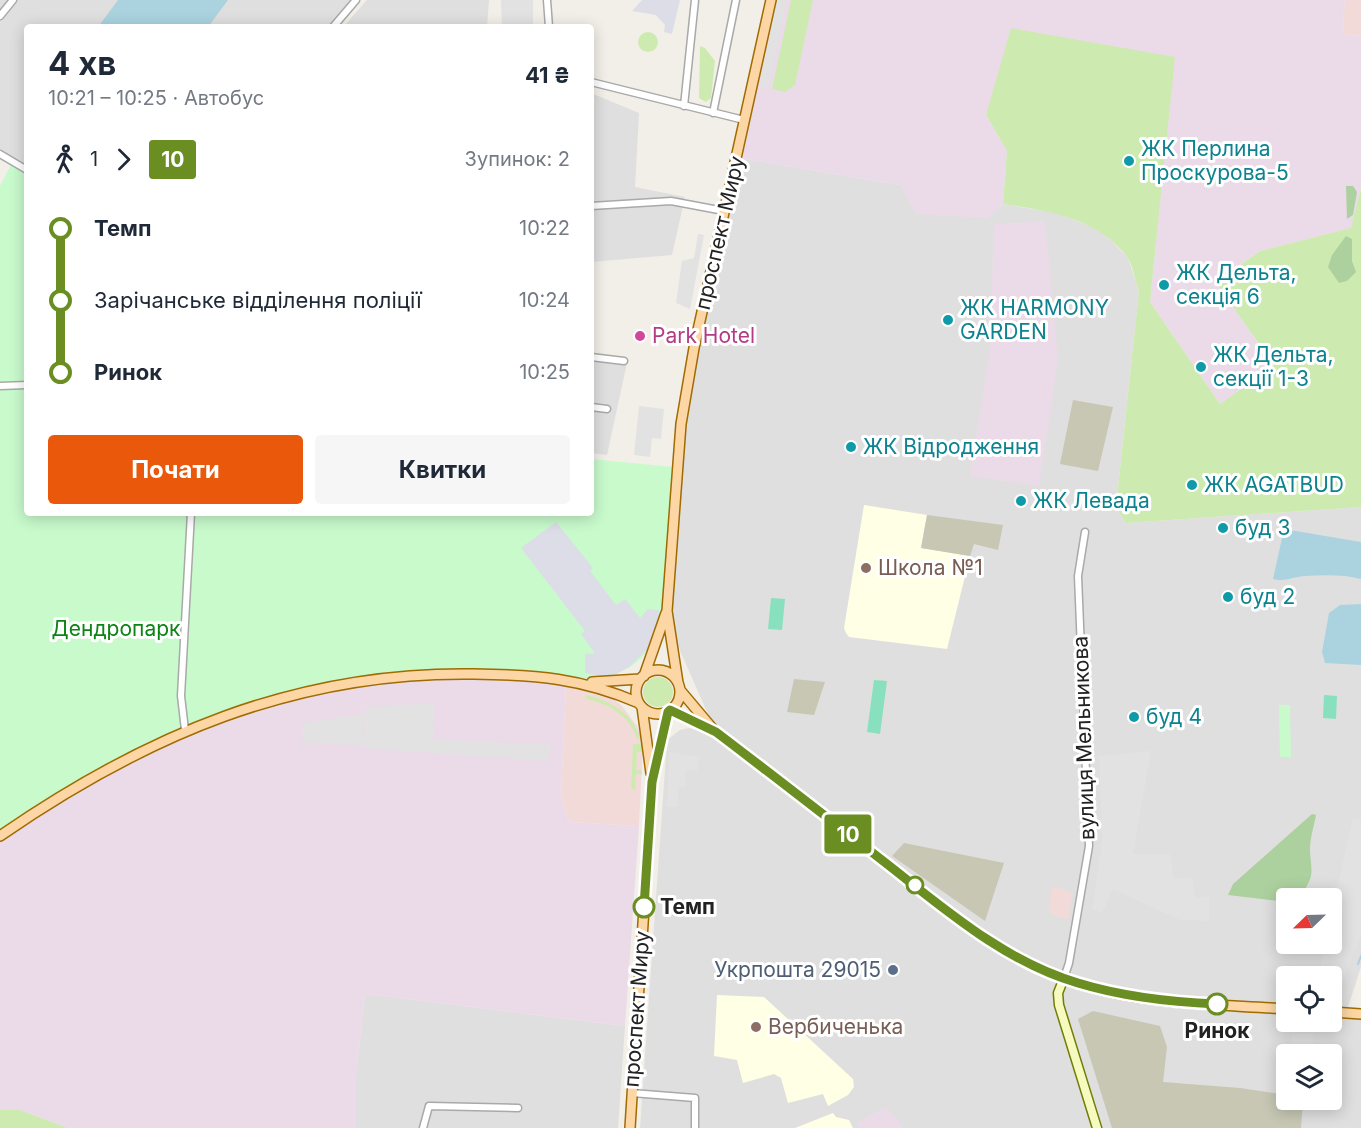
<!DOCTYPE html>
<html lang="uk">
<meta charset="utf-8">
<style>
:root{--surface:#fff;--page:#f6f6f7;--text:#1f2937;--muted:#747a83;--accent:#ea580c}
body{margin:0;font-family:Inter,sans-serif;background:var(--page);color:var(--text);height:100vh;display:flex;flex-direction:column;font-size:22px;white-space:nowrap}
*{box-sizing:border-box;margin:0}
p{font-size:20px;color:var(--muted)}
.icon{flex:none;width:33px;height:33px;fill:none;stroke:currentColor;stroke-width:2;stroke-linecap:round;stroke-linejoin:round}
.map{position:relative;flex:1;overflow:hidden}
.panel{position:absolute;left:24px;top:24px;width:570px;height:492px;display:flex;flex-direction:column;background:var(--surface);border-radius:6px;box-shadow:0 3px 15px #0003}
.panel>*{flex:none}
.badge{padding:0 12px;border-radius:4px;font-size:21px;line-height:39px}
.needle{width:39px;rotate:247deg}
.controls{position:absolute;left:1276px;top:888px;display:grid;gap:12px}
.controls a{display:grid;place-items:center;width:66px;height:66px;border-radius:6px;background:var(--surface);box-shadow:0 3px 15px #0003;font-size:30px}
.map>.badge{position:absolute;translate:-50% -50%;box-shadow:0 0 0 3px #fff}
.legs{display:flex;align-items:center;gap:9px;height:66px;padding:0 24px;font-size:20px}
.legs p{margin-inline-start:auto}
.head{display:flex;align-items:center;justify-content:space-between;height:102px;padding:0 24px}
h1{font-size:33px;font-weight:700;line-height:45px}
.button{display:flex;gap:12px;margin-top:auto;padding:12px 24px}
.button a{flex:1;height:69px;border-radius:6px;background:var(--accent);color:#fff;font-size:24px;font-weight:700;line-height:69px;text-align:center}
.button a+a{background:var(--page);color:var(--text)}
ul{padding:0 24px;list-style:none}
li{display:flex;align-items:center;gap:21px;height:72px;font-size:22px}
li i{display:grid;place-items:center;width:9px;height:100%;margin:0 8px;background:currentColor}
li i::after{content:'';width:15px;height:15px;margin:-8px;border:4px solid;border-radius:50%;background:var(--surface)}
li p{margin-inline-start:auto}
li:first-child i{background:linear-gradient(#0000 50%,currentColor 0)}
li:last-child i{background:linear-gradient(currentColor 50%,#0000 0)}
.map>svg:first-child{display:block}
.residential{fill:#e0dfdf;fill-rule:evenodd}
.commercial{fill:#f2dad9}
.industrial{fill:#ebdbe8}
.education{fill:#ffffe5}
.construction{fill:#c7c7b4}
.grass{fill:#cdebb0}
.forest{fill:#add19e}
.park{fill:#c8facc}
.pitch{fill:#88e0be}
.parking{fill:#e2e2e2}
.plaza{fill:#dddde8}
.water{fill:#aad3df}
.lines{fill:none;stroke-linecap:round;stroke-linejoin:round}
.stream{stroke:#aad3df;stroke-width:2}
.street-casing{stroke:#a9a9a9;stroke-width:9}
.secondary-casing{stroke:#707d05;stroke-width:11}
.primary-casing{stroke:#a06b00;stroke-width:12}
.street{stroke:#fff;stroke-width:6}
.secondary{stroke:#f7fabf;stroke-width:8}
.primary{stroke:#fcd6a4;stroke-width:9}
.line-1-casing{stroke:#fff;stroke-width:14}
.line-1{stroke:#6b8e23;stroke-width:9}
.culture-dot{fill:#0f9aa8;stroke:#fff;stroke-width:2}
.hotel-dot{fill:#d1479c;stroke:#fff;stroke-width:2}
.education-dot{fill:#8d6e63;stroke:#fff;stroke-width:2}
.stop-1-dot{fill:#fff;stroke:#6b8e23;stroke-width:3}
.service-dot{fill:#5c6f8a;stroke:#fff;stroke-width:2}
.labels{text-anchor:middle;stroke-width:6;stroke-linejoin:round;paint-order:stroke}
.culture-label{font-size:21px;fill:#0d838f;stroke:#fff;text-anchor:start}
.street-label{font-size:21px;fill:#222;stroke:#fff}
.hotel-label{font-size:21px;fill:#b23c85;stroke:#fff;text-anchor:start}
.education-label{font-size:21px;fill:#785e54;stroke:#fff;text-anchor:start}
.park-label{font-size:21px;fill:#0c8416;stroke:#fff}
.stop-label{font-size:21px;font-weight:bold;fill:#222;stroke:#fff;text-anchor:start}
.service-label{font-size:21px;fill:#4e5e75;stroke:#fff;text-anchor:end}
</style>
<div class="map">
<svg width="1361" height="1128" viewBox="0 0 1361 1128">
<rect width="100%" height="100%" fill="#f2efe9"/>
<path class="residential" d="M 0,0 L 356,0 L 333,27 L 27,27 L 27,170 L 0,154 Z
M 367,0 L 489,0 L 487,27 L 343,27 Z
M 591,93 L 639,113 L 635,187 L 685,197 L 672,255 L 591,262 Z
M 739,158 L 900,185 L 987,218 L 1003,204 L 1057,213 L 1102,231 L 1128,258 L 1139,291 L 1116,506 L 1126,523 L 1361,507 L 1361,967 L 1347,1010 L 1332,1009 L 1332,976 L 1287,976 L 1287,1006 L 1157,998 L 1078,980 L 1048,968 L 1005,946 L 955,913 L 718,730 L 711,721 L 674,637 L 670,611 L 678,484 L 689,392 ZM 1287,898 L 1332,898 L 1332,944 L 1287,944 Z
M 591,356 L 627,363 L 607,455 L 591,453 Z
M 689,728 L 714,735 L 951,918 L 1060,980 L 1055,993 L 1094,1128 L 640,1128 L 667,740 L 680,730 Z
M 1065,982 L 1156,1005 L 1287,1012 L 1287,1022 L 1332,1022 L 1332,1016 L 1361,1018 L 1361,1128 L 1101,1128 L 1062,1004 L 1061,994 ZM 1287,1054 L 1332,1054 L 1332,1100 L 1287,1100 Z
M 365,994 L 625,1026 L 618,1128 L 356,1128 L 356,1075 Z"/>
<path class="commercial" d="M 1345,0 L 1361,0 L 1361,36 L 1342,34 Z
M 566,684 L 603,691 L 622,706 L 637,726 L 643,741 L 639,826 L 569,822 L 561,797 Z
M 1054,886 L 1072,893 L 1068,920 L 1049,913 L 1051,892 Z"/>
<path class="industrial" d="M 774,0 L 1345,0 L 1342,34 L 1361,36 L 1361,188 L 1352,228 L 1260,251 L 1216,281 L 1274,367 L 1220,404 L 1150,302 L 1174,57 L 986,115 L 1007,151 L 1003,204 L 988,218 L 916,214 L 900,185 L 739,158 Z
M 1045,221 L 1058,361 L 1039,486 L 970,476 L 990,350 L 994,224 Z
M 423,677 L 512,678 L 566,684 L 561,797 L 569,822 L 639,826 L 625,1026 L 365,994 L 356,1075 L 356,1128 L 68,1128 L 20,1110 L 0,1110 L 0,840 L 77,789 L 186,733 L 305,694 Z
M 886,1107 L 904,1128 L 859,1128 L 857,1123 Z"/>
<path class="education" d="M 864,505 L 927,515 L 921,548 L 970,556 L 947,649 L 849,637 L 846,633 L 844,628 Z
M 717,995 L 764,997 L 853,1079 L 854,1087 L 848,1095 L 828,1106 L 823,1094 L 788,1103 L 781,1078 L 774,1074 L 743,1083 L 737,1060 L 714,1056 Z
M 833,1113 L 836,1117 L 849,1120 L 853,1128 L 795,1128 Z"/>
<path class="construction" d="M 1073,400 L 1113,407 L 1098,471 L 1060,464 Z
M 927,515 L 1003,525 L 998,550 L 974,544 L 970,556 L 921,548 Z
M 794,679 L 825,682 L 814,715 L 787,712 Z
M 904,843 L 1004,863 L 985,921 L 892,856 Z
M 1093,1011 L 1160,1026 L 1167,1047 L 1163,1082 L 1240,1088 L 1287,1095 L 1287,1100 L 1303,1100 L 1301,1128 L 1112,1128 L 1078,1019 Z"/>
<path class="grass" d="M 791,0 L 813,0 L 795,85 L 785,92 L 772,89 Z
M 1011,28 L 1175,57 L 1150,302 L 1220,404 L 1274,366 L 1216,282 L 1260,251 L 1351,228 L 1361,188 L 1361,507 L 1126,523 L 1116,507 L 1139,291 C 1135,281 1133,265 1127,257 C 1098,218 1048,211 1003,204 L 1007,151 L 986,115 Z
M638 42a10 10 0 1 1 20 0a10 10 0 1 1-20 0Z
M 700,46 L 705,48 L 715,61 L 711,98 L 706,102 L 699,98 Z
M643 692a15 15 0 1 1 30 0a15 15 0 1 1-30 0Z
M 586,695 C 611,701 632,713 640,738 L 637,739 C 630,716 608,703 586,699 Z
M 633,744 L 642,744 L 643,752 L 637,752 L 636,770 L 642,771 L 642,774 L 636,774 L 635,790 L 631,789 Z
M 0,1110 L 20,1110 L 68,1128 L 0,1128 Z"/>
<path class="forest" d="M 1346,186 L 1353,186 L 1357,192 L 1353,215 L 1347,219 Z
M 1346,236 L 1352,239 L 1352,261 L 1356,272 L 1347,281 L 1339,283 L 1328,267 L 1332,255 Z
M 1312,814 L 1316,815 C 1314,826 1310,838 1310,850 C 1311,873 1316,874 1300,896 L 1287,898 L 1287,902 L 1228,895 L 1233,884 Z"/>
<path class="park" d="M 13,161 L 27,171 L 27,513 L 591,513 L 591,459 L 673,467 C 669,516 675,621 643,656 C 609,693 556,674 513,671 C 479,669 443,674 409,676 C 249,682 132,747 0,831 L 0,186 Z
M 1279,705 L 1290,705 L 1291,757 L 1280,757 Z"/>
<path class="pitch" d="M 771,598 L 785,599 L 782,630 L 768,629 Z
M 874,680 L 887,681 L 880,734 L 867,732 Z
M 1324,695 L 1337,696 L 1336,719 L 1323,718 Z"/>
<path class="parking" d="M 501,0 L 533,0 L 533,27 L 502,27 Z
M 777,0 L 787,0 L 769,86 L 759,87 Z
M 698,234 L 704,235 L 690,309 L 676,303 L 682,261 L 694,258 Z
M 639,406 L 664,409 L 661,439 L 652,438 L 650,457 L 634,455 Z
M 434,703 L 433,739 L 551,745 L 549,761 L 363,748 L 366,707 Z
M 364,714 L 362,746 L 302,742 L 303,723 Z
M 1151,751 L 1133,854 L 1170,854 L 1174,879 L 1192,877 L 1195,898 L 1209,897 L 1209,921 L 1180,920 L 1113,889 L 1102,913 L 1092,910 L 1102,842 L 1099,756 Z
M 669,752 L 700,757 L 697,771 L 686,770 L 685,787 L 679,787 L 677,807 L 667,807 Z
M 1353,818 L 1361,820 L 1361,934 L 1342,984 L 1332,979 L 1332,976 L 1319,974 L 1325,944 L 1332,944 L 1332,910 Z
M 1292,1033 L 1313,1034 L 1313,1047 L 1291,1045 Z"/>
<path class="plaza" d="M 642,0 L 680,0 L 672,34 L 664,32 L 665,25 L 656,15 L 632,11 Z
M 556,522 L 593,568 L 590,571 L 616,605 L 625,599 L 640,618 L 648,609 L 659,610 L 656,633 L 650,647 L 629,667 L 616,674 L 601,676 L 585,673 L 585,654 L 595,653 L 581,634 L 585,631 L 521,548 Z"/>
<path class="water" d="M 118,0 L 228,0 L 208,27 L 98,27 Z
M 1284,529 L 1361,542 L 1361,579 C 1343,574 1323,575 1304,576 C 1292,577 1285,582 1273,579 Z
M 1361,604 L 1361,665 L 1325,663 L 1322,652 L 1329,613 L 1340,605 Z"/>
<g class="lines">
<path class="stream" d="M 1358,964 L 1361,956"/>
<g class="street-casing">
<path id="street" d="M 547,0 L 549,27
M 0,16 L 13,0
M 333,27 L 356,0
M 591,82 L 744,120
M 684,106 L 695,0
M 713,113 L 736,0
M 0,154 L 27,170
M 591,206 L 671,201 L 724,211
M 591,357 L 624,361
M 0,386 L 27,385
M 591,407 L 607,409
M 185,730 L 181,696 L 191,513
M 1064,978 L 1069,963 L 1089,846 L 1078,576 L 1085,532
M 632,1093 L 695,1098 L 695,1128
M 423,1128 L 429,1106 L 518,1108"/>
</g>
<g class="secondary-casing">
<path id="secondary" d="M 1064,978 L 1058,993 L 1059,1005 L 1097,1128"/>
</g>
<g class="primary-casing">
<path id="primary" d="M636 692a22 22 0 1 1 44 0a22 22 0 1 1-44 0Z
M 644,676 L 666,613
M 592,682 L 640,679
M 678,683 L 667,611 L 681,424 L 694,348 L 771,0
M 680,690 L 712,728
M 642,707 L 651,773
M 671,710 L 716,732 C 773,776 831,821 888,865 C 946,910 1005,960 1076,983 C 1144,1005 1216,1004 1287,1009
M 0,836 C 145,736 295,671 474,674 C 537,675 581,678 639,703
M 1332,1012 L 1361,1014
M 630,1128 L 652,782 L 668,712"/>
</g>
<use href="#street" class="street"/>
<use href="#secondary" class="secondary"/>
<use href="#primary" class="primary"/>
</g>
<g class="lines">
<g class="line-1-casing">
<path id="line-1" d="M 644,907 L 652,782 L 668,712 L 670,710 L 716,732 C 770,773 824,815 878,857 C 939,904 1002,961 1078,983 C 1124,997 1169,1002 1217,1004"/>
</g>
<use href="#line-1" class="line-1"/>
</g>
<g class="culture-dot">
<circle cx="1129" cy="161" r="6"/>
<circle cx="1164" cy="285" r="6"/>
<circle cx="948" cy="320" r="6"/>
<circle cx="1201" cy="367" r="6"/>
<circle cx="851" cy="447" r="6"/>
<circle cx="1192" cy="485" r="6"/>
<circle cx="1021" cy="501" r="6"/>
<circle cx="1223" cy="528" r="6"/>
<circle cx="1228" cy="597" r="6"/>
<circle cx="1134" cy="717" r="6"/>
</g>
<circle class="hotel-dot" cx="640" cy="336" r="6"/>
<g class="education-dot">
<circle cx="866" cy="568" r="6"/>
<circle cx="756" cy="1027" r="6"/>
</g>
<g class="stop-1-dot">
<circle cx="915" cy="885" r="8"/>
<circle cx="644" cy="907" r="10"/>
<circle cx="1217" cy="1004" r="10"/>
</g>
<circle class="service-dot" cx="893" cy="970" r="6"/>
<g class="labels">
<g class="culture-label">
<text x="1141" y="156">ЖК Перлина<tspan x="1141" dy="24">Проскурова-5</tspan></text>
<text x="1176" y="280">ЖК Дельта,<tspan x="1176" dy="24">секція 6</tspan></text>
<text x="960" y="315">ЖК HARMONY<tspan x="960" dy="24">GARDEN</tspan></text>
<text x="1213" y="362">ЖК Дельта,<tspan x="1213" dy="24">секції 1-3</tspan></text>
<text x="863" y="454">ЖК Відродження</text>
<text x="1204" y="492">ЖК AGATBUD</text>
<text x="1033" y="508">ЖК Левада</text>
<text x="1235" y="535">буд 3</text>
<text x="1240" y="604">буд 2</text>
<text x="1146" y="724">буд 4</text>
</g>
<g class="street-label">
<text transform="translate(720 233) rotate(-77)" y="7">проспект Миру</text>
<text transform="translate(1084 738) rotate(-92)" y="7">вулиця Мельникова</text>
<text transform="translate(637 1009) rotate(-86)" y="7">проспект Миру</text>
</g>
<g class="hotel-label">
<text x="652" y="343">Park Hotel</text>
</g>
<g class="education-label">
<text x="878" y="575">Школа №1</text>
<text x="768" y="1034">Вербиченька</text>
</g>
<g class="park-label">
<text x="116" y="636">Дендропарк</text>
</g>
<g class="stop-label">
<text x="660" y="914">Темп</text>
<text x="1217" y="1038" text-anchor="middle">Ринок</text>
</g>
<g class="service-label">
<text x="881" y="977">Укрпошта 29015</text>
</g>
</g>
</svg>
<div class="controls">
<a><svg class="needle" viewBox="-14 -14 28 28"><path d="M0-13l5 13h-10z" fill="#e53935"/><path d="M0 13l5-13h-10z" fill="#747a83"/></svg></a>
<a><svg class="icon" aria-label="locate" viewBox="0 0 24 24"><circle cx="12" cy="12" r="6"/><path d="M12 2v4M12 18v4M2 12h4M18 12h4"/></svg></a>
<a><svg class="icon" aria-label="layers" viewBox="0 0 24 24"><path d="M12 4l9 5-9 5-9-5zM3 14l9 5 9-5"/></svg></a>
</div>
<b class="badge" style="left:848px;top:834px;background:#6b8e23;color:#fff">10</b>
<section class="panel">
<div class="head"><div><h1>4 хв</h1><p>10:21 – 10:25 · Автобус</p></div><b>41 ₴</b></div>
<div class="legs"><svg class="icon" aria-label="walk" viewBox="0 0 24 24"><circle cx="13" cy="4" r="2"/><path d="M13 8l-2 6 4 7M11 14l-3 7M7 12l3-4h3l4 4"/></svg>1<svg class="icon" aria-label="forward" viewBox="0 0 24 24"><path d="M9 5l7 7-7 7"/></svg><b class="badge" style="background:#6b8e23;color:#fff">10</b><p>Зупинок: 2</p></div>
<ul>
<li><i style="color:#6b8e23"></i><b>Темп</b><p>10:22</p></li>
<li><i style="color:#6b8e23"></i><span>Зарічанське відділення поліції</span><p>10:24</p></li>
<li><i style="color:#6b8e23"></i><b>Ринок</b><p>10:25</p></li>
</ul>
<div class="button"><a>Почати</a><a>Квитки</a></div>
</section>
</div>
